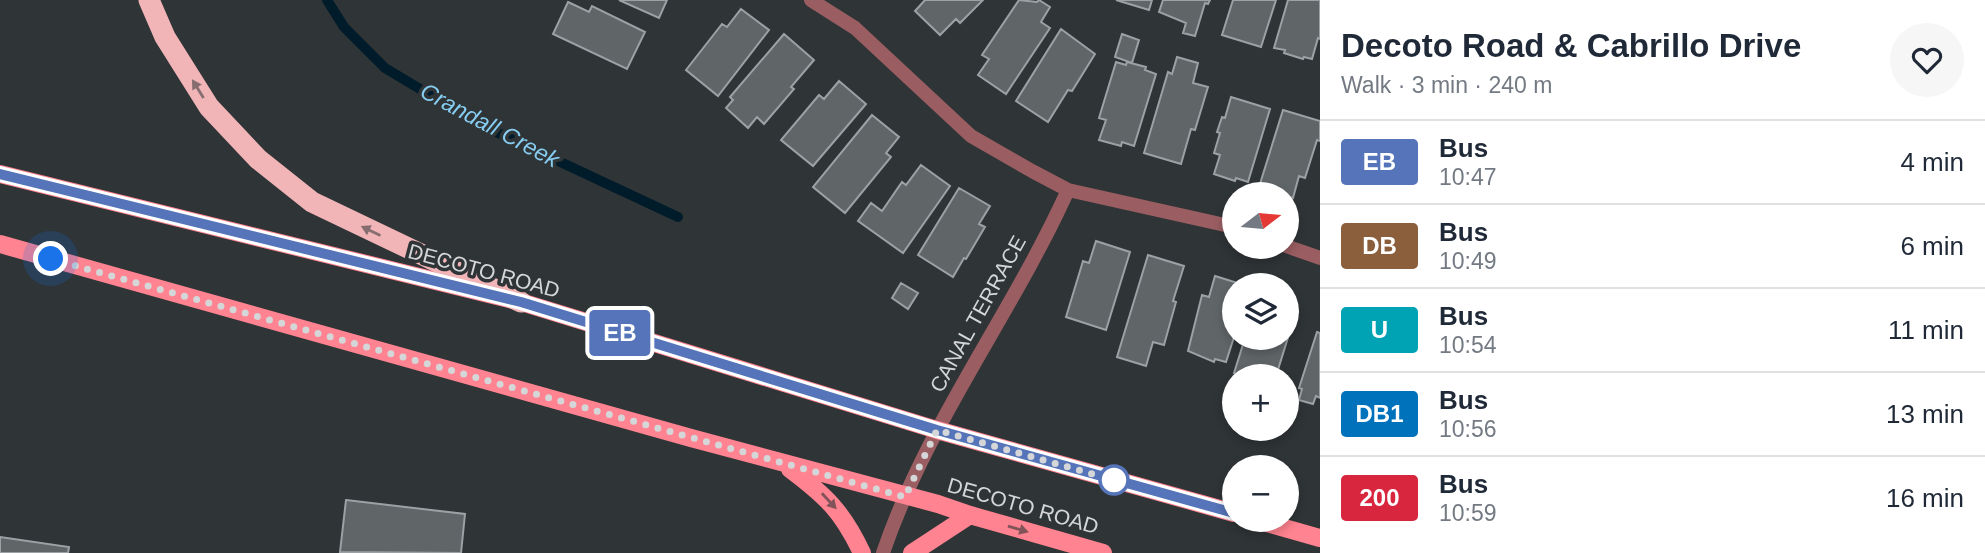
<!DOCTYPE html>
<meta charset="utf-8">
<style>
:root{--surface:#fff;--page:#f6f6f7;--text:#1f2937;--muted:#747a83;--line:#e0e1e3}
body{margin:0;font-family:Helvetica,sans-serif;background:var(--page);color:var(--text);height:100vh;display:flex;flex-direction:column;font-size:26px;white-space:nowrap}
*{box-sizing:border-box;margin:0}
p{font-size:23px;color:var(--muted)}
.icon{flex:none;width:38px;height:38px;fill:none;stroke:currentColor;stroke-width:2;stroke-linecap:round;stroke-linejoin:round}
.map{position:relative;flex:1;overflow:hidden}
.drawer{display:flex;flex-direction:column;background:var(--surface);width:665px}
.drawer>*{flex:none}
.badge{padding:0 14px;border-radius:5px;font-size:24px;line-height:46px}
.needle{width:46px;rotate:74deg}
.buttons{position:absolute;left:1222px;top:182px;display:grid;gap:14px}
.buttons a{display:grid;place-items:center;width:77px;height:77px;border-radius:50%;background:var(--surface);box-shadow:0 4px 10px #0003;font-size:35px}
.you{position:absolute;width:35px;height:35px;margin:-18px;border:5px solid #fff;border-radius:50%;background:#1a73e8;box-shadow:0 0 0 10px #1a73e833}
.map>.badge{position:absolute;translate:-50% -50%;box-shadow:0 0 0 4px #fff}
.round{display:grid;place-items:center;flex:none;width:74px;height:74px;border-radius:37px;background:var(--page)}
.summary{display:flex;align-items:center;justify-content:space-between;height:119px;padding:0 21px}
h1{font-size:33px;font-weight:600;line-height:52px}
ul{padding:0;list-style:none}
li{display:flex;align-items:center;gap:21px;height:84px;padding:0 21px;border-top:2px solid var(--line)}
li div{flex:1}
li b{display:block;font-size:26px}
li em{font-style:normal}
li .badge{min-width:77px;font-weight:700;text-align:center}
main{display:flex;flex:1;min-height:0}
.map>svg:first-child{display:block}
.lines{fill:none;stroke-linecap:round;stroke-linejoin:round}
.stream{stroke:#001c2a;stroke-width:10}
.building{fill:#606568;stroke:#9ba1a4;stroke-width:2}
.minor{stroke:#9a5e62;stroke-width:14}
.primary{stroke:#ff8390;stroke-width:18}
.motorway{stroke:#f1b5b8;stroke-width:21}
.oneway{fill:#866e70}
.oneway2{fill:#82545a}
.line-casing{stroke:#fff;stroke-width:16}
.line{stroke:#5674b9;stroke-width:10}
.walk{stroke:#d4d6d8;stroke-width:7;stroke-dasharray:0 12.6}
.stop-dot{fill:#fff;stroke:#5674b9;stroke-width:3.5}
.labels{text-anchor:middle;stroke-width:7;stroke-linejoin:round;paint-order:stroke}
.street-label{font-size:21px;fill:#d4d6d8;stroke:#2f3436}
.water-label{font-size:23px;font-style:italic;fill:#87cdf2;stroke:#2f3436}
</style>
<main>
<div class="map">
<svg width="1320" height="553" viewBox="0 0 1320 553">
<rect width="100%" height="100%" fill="#2f3436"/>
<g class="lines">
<path class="stream" d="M 327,0 L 344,27 L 385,68 L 475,122 L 678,217"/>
</g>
<path class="building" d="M 619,0 L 667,0 L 659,18 Z
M 925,0 L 983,0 L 960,23 L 956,19 L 940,35 L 915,11 Z
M 1019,0 L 1037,2 L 1039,0 L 1050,7 L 1041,22 L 1050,28 L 1006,94 L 978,75 L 989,59 L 982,55 Z
M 1116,0 L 1152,0 L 1149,10 Z
M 1163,0 L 1210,0 L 1208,4 L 1205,3 L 1195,36 L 1183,33 L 1186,23 L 1159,12 Z
M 1233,0 L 1276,0 L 1261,47 L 1222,35 Z
M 1288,0 L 1320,0 L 1320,39 L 1318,38 L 1312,59 L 1304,57 L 1303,59 L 1284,53 L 1285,50 L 1274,48 Z
M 568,2 L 589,12 L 592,6 L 645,32 L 627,69 L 553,34 Z
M 741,9 L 769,30 L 718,96 L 686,70 L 722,24 L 727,27 Z
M 1061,29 L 1095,54 L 1072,91 L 1068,90 L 1048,122 L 1016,101 Z
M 784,34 L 814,60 L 791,87 L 794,89 L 764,124 L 757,117 L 748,128 L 726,108 L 733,100 L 730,97 Z
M 1122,34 L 1139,40 L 1132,63 L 1115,57 Z
M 1177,57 L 1198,63 L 1193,83 L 1208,87 L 1195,130 L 1191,129 L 1181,164 L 1144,153 L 1168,72 L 1172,74 Z
M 1116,62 L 1126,65 L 1127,62 L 1146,67 L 1145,70 L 1156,74 L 1134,146 L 1122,142 L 1121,146 L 1099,140 L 1106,120 L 1099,118 Z
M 839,81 L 866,104 L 813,166 L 781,140 L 819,95 L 824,99 Z
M 1231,97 L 1270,109 L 1248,182 L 1236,178 L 1235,181 L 1214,174 L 1220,155 L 1214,153 L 1220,133 L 1217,132 L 1222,117 L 1225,118 Z
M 1283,110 L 1320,121 L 1320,141 L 1317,140 L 1305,178 L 1299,176 L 1293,198 L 1259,187 Z
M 872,115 L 899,137 L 886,153 L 891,157 L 845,213 L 813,187 Z
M 921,165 L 950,186 L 903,253 L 858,221 L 871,203 L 882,211 L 902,182 L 906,185 Z
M 959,188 L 990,206 L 979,224 L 985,227 L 966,259 L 964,258 L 953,277 L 918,255 Z
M 1096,241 L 1130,252 L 1106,330 L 1066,317 L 1083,261 L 1089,263 Z
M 1148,255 L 1184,266 L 1173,301 L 1176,302 L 1164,345 L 1153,342 L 1146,366 L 1117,357 Z
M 1215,276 L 1244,285 L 1234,285 L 1234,337 L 1226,362 L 1215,359 L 1214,362 L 1188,351 L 1202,295 L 1209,297 Z
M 901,283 L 918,293 L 908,309 L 892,298 Z
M 1286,301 L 1294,303 L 1287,326 L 1291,328 L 1276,376 L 1236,376 L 1237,374 L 1234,373 L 1245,338 L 1286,338 Z
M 1317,332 L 1320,333 L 1320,398 L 1316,396 L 1313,404 L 1299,400 L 1302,389 L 1299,388 Z
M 346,500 L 465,514 L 461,553 L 340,552 Z
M 0,537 L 69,547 L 68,553 L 0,553 Z"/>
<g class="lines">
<path class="minor" d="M 811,0 L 855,28 L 971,136 L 1032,171 L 1068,190 L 1234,227
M 1286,246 L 1320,258
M 883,553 C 927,423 1012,314 1068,190"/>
<path class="primary" d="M 0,174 L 521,302 L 937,430 L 1234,513
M 0,244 L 691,438 L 938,504 L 970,515 L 1103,553
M 790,469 C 826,496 842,511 862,553
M 1256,520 L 1320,538
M 912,553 L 970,515"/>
<path class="motorway" d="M 149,0 L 165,37 L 209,107 L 258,159 L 312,202 L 521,302"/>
</g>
<defs><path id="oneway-solid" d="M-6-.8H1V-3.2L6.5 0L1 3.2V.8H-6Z" transform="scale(1.75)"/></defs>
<g class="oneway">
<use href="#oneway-solid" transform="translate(198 89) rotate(-122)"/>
<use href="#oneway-solid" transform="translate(371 231) rotate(-154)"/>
</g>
<g class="oneway2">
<use href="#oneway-solid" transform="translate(829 501) rotate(47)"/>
<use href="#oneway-solid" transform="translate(1018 529) rotate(16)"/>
</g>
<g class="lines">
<g class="line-casing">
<path id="line" d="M 0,174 L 521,302 L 937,430 L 1234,513"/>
</g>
<use href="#line" class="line"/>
<path class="walk" d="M 51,259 L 905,497 L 937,430 L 1114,480"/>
</g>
<circle class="stop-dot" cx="1114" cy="480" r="14"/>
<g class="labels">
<g class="street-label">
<text transform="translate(484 271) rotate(15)" y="7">DECOTO ROAD</text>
<text transform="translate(978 314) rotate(-61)" y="7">CANAL TERRACE</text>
<text transform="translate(1023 506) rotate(16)" y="7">DECOTO ROAD</text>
</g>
<g class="water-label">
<text transform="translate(490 125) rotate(28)" y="8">Crandall Creek</text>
</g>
</g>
</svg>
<div class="buttons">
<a><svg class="needle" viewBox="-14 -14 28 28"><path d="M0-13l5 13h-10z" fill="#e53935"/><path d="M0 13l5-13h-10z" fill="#747a83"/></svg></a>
<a><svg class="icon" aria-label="layers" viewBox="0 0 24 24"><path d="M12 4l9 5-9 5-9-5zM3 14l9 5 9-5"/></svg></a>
<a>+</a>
<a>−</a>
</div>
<div class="you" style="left:51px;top:259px"></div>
<b class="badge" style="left:620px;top:333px;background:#5674b9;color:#fff">EB</b>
</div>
<section class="drawer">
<div class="summary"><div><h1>Decoto Road &amp; Cabrillo Drive</h1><p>Walk · 3 min · 240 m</p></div><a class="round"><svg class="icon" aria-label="heart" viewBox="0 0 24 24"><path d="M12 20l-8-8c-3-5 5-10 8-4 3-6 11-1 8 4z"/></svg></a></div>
<ul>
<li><span class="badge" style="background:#5674b9;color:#fff">EB</span><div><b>Bus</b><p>10:47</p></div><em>4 min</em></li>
<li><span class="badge" style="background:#8b5e3c;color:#fff">DB</span><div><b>Bus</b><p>10:49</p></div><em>6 min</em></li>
<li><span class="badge" style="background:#00a3b4;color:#fff">U</span><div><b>Bus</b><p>10:54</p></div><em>11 min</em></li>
<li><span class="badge" style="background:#0072bc;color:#fff">DB1</span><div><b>Bus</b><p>10:56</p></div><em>13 min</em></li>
<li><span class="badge" style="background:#d7263d;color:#fff">200</span><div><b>Bus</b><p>10:59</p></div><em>16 min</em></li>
</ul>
</section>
</main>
